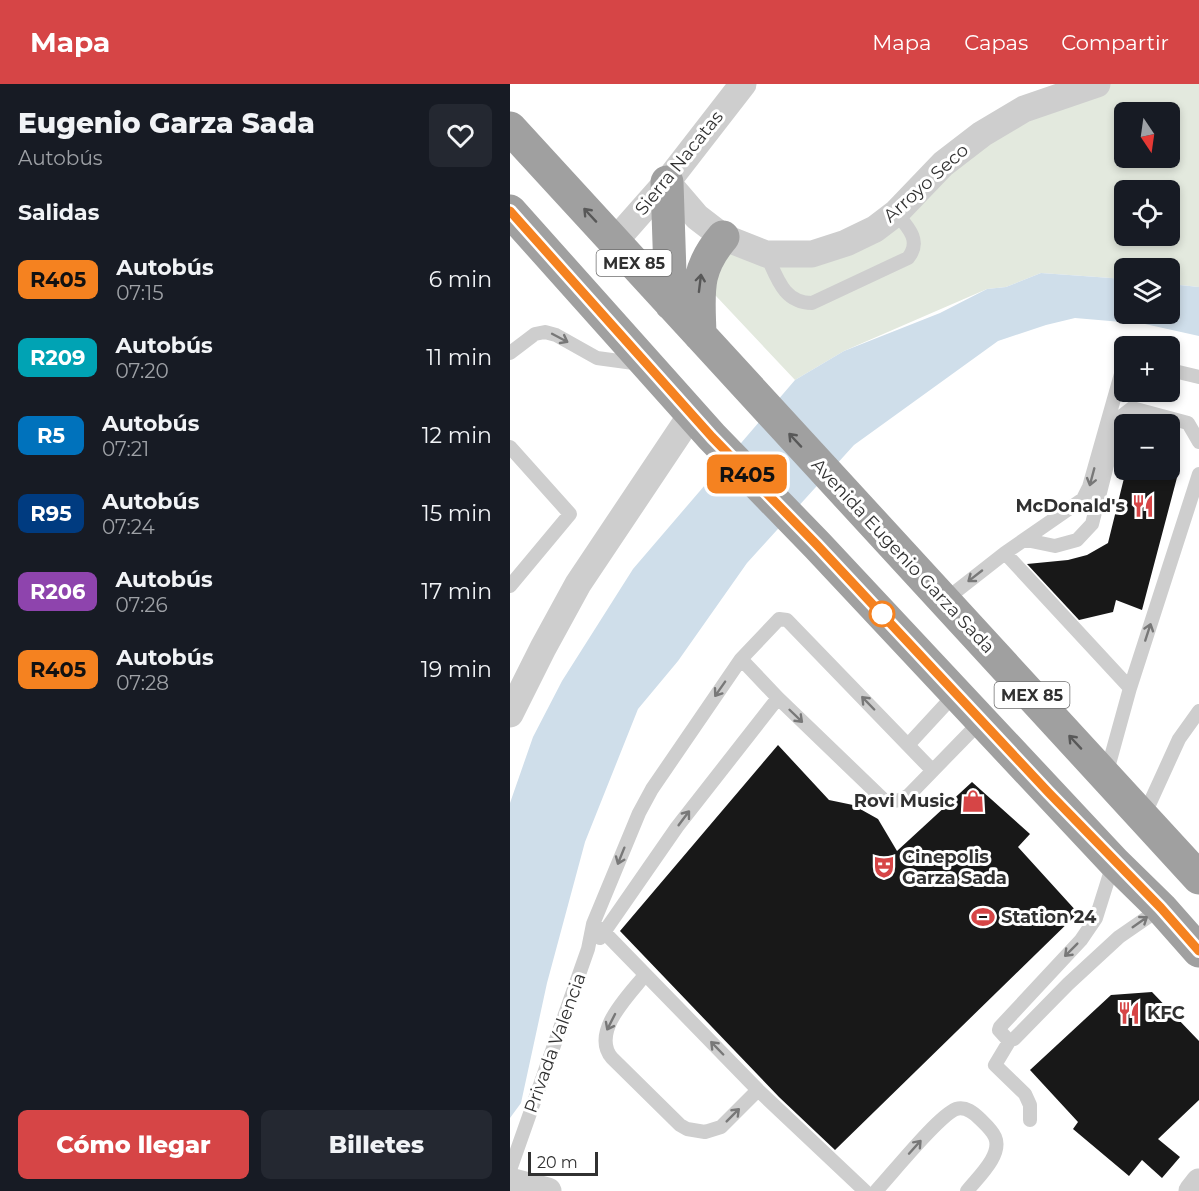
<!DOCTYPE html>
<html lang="es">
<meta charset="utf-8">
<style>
:root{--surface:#171b24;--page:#242831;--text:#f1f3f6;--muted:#9ea1a6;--accent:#d64546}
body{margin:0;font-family:Montserrat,sans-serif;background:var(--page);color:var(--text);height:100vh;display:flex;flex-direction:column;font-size:22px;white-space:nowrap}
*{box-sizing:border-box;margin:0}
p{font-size:20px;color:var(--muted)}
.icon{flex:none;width:33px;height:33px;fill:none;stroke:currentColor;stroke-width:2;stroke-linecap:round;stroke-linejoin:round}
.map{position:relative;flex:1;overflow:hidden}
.side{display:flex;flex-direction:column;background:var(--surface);width:510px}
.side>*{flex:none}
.badge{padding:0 12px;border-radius:9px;font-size:21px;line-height:39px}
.needle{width:39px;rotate:167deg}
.buttons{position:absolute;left:604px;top:18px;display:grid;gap:12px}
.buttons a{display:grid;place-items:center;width:66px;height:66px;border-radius:9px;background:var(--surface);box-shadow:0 3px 9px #0003;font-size:30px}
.scale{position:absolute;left:18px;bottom:15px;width:70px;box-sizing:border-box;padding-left:6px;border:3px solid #313131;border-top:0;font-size:16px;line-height:21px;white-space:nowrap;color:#313131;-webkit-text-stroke:4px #fff;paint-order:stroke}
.map>.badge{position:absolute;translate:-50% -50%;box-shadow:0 0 0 3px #fff}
h2{padding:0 18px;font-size:22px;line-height:54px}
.round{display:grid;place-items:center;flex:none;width:63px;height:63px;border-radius:9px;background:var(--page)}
.overview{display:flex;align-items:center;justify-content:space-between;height:102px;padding:0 18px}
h1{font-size:28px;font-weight:800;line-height:45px}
.button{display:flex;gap:12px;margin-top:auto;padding:12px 18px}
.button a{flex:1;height:69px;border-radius:9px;background:var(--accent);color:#fff;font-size:24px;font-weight:800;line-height:69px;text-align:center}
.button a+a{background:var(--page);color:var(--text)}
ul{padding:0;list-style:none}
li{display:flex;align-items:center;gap:18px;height:78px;padding:0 18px}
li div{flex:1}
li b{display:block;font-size:22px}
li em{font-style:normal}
li .badge{min-width:66px;font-weight:700;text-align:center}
header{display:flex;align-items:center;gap:36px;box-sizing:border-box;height:84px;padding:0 30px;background:var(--accent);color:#fff}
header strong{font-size:28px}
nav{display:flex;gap:33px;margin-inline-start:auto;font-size:21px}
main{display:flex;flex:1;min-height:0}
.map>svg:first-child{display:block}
.green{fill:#e3e9de;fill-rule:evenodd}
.water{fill:#cfdeea}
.building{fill:#181818}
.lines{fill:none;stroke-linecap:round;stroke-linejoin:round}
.service{stroke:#cecece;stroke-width:14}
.minor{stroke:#cecece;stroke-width:27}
.trunk{stroke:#a0a0a0;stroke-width:33}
.oneway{stroke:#585858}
.oneway2{stroke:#787878}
.line-casing{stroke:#fff;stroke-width:14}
.line{stroke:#f58220;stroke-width:9}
.stop-dot{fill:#fff;stroke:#f58220;stroke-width:3}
.labels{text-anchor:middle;stroke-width:6;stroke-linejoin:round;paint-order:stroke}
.shield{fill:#fff;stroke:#6f6f6f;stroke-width:1.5}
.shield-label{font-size:16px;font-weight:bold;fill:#313131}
.street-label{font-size:18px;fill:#313131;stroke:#fff}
.poi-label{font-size:18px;font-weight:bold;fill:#313131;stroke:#fff;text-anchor:start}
</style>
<header>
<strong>Mapa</strong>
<nav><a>Mapa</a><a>Capas</a><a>Compartir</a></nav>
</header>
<main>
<section class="side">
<div class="overview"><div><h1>Eugenio Garza Sada</h1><p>Autobús</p></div><a class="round"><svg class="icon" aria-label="heart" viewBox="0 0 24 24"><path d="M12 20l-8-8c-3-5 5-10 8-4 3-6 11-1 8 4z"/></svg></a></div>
<h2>Salidas</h2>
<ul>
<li><span class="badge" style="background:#f58220;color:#111">R405</span><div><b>Autobús</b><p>07:15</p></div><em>6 min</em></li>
<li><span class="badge" style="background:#00a3b4;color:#fff">R209</span><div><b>Autobús</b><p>07:20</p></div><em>11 min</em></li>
<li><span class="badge" style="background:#0072bc;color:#fff">R5</span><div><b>Autobús</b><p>07:21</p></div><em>12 min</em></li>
<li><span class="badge" style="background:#003b80;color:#fff">R95</span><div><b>Autobús</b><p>07:24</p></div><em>15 min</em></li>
<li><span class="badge" style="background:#8e44ad;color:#fff">R206</span><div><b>Autobús</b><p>07:26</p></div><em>17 min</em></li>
<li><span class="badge" style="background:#f58220;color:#111">R405</span><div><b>Autobús</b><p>07:28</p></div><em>19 min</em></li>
</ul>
<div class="button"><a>Cómo llegar</a><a>Billetes</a></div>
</section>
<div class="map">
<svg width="689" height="1107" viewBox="0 0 689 1107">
<rect width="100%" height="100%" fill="#fff"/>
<path class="green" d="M 590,0 L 689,0 L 689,203 L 660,200 L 660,184 L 615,184 L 615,195 L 531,189 L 496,203 L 477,205 L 334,267 L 285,296 L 190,195 L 202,165 L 256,170 L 336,159 L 439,76 ZM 615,28 L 660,28 L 660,74 L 615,74 ZM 615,106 L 660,106 L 660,152 L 615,152 Z"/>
<path class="water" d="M 531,189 L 615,195 L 615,230 L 660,230 L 660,200 L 689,203 L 689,252 L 635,240 L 565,234 L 536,241 L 488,257 L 344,361 L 237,479 L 168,577 L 128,625 L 75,758 L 37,899 L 11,1019 L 0,1034 L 0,719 L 23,653 L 52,597 L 123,485 L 285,296 L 334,267 L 430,229 L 477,205 L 496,203 Z"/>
<path class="building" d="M 616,386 L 669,386 L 632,526 L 606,516 L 603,528 L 569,536 L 517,480 L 558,476 L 577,471 L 598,459 Z
M 268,661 L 319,716 L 343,721 L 368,735 L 387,767 L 462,698 L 520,750 L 508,763 L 568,829 L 325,1066 L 269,1013 L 110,847 Z
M 642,908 L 689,957 L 689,1016 L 648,1055 L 670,1073 L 652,1094 L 632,1076 L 619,1092 L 563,1045 L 568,1038 L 520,986 L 601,911 Z"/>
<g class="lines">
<path class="service" d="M 256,170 C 267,193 273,219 302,219 L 398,174 C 412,157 398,143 386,129
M 0,269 L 25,250 L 35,248 L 46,251 L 87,274 L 131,280
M 660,286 L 689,293
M 0,363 L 60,430 L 0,502
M 516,456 L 545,462 L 567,456 L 582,440 L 609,334 L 622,324 L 678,339 L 689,358
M 495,469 L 620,604
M 435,516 L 495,469 L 573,415 L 579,403 L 615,276
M 231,575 L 268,614 L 376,718 L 390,716 L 399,711 L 472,636
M 398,661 L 446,609
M 596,691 L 620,604 L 689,390
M 633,734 L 669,655 L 689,627
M 603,780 L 586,834 L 571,856 L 490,943 L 489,946 L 498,956 L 504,955 L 558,900 L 609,853 L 651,824
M 83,840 L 95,849 L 248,1006 L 355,1107
M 90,854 L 167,743 L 268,614
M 135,891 C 120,910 80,948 102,974 L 170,1041 L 177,1045 L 195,1048 L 211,1043 L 248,1006
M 500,956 L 485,981 L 515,1010 L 520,1021 L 520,1036
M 0,1086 L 78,865 L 83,840 L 129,729 L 142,705 L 231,575 L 269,535 L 277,536 L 422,686
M 366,1107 C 382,1090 428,1032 446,1025 C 456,1022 464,1029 470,1035 C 475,1040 482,1046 485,1053 C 493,1071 467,1094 457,1107"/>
<path class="minor" d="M 157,98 L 187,133 L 213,153 L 256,170 L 302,170 L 336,159 L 365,145 L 386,129 L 433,80 L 472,50 L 514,25 L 587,0
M 104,158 L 157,98 L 233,0
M 0,630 L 33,564 L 68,500 L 181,331
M 0,1097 L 38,1107
M 682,1107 L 689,1098"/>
<path class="trunk" d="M 0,44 L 689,794
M 157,98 L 161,220
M 0,127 L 202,353 L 307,461 L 604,778 L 651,824 L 689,867
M 190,251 C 189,209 184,187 213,153"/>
</g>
<defs><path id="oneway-shaft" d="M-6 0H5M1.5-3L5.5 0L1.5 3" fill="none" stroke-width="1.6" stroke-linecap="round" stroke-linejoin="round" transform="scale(1.5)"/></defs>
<g class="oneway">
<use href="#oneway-shaft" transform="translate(80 131) rotate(-133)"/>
<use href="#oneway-shaft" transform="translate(190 199) rotate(-83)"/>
<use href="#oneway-shaft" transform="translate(285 356) rotate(-133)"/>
<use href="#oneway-shaft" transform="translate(565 658) rotate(-133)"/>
</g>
<g class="oneway2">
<use href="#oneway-shaft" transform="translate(50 254) rotate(28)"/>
<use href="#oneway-shaft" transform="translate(582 393) rotate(105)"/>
<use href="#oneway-shaft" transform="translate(465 492) rotate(142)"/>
<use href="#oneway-shaft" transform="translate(638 548) rotate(-72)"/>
<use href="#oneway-shaft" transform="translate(210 605) rotate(125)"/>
<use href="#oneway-shaft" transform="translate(358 619) rotate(-134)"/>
<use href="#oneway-shaft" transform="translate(286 632) rotate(44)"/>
<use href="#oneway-shaft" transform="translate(174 734) rotate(-53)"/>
<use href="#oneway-shaft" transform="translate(111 772) rotate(112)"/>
<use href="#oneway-shaft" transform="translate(630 838) rotate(-35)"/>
<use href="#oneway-shaft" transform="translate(561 866) rotate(135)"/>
<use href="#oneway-shaft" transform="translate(101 938) rotate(117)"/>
<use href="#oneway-shaft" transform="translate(207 964) rotate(-134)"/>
<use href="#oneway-shaft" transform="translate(223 1031) rotate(-45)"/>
<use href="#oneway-shaft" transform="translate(405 1063) rotate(-48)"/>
</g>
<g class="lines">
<g class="line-casing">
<path id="line" d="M 0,127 L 202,353 L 307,461 L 539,709 L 651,824 L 689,867"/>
</g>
<use href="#line" class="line"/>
</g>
<defs>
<g id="restaurant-bare" transform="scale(1.8)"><path d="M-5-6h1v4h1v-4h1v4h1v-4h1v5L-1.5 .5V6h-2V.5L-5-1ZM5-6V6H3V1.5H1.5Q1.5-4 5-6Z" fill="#d64546" stroke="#fff" stroke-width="2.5" paint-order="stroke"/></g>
<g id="shop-bare" transform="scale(1.8)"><path d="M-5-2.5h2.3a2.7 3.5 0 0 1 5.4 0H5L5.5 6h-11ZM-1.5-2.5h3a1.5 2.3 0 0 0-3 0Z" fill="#d64546" stroke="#fff" stroke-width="2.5" paint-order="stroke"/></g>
<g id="theatre-bare" transform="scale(1.8)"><path d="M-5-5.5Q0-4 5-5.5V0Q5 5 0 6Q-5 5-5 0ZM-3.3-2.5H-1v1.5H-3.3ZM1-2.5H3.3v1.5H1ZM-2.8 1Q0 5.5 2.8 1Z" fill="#d64546" stroke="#fff" stroke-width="2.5" paint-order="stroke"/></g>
<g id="stadium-bare" transform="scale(1.8)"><path d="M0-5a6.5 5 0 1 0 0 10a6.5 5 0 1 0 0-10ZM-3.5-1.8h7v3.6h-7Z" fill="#d64546" stroke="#fff" stroke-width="2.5" paint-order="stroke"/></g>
</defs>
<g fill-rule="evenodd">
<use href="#restaurant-bare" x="633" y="422"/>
<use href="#shop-bare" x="463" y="717"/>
<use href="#theatre-bare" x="374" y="783"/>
<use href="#stadium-bare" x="473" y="833"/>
<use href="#restaurant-bare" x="619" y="929"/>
</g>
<circle class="stop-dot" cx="372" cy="530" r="12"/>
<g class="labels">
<g class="shield">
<rect x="86.5" y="166" width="75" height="26" rx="4.5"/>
<rect x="484.5" y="598" width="75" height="26" rx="4.5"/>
</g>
<g class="shield-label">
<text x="124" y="185">MEX 85</text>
<text x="522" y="617">MEX 85</text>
</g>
<g class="street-label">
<text transform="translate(169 79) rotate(-51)" y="6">Sierra Nacatas</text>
<text transform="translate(416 99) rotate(-42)" y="6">Arroyo Seco</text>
<text transform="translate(393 472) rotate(47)" y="6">Avenida Eugenio Garza Sada</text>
<text transform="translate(45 959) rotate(-70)" y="6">Privada Valencia</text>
</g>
<g class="poi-label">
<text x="615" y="428" text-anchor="end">McDonald's</text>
<text x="445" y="723" text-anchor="end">Rovi Music</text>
<text x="392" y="779">Cinepolis<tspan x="392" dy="21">Garza Sada</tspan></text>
<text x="491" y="839">Station 24</text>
<text x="637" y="935">KFC</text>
</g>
</g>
</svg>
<div class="buttons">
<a><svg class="needle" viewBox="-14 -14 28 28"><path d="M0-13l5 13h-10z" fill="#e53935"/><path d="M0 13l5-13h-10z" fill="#9ea1a6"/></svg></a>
<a><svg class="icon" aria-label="locate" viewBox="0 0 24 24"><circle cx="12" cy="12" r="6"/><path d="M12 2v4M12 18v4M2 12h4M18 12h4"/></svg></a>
<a><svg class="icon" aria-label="layers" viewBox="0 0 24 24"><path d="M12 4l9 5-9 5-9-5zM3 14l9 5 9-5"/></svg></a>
<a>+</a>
<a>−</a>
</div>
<div class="scale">20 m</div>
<b class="badge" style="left:237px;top:390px;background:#f58220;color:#111">R405</b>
</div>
</main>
